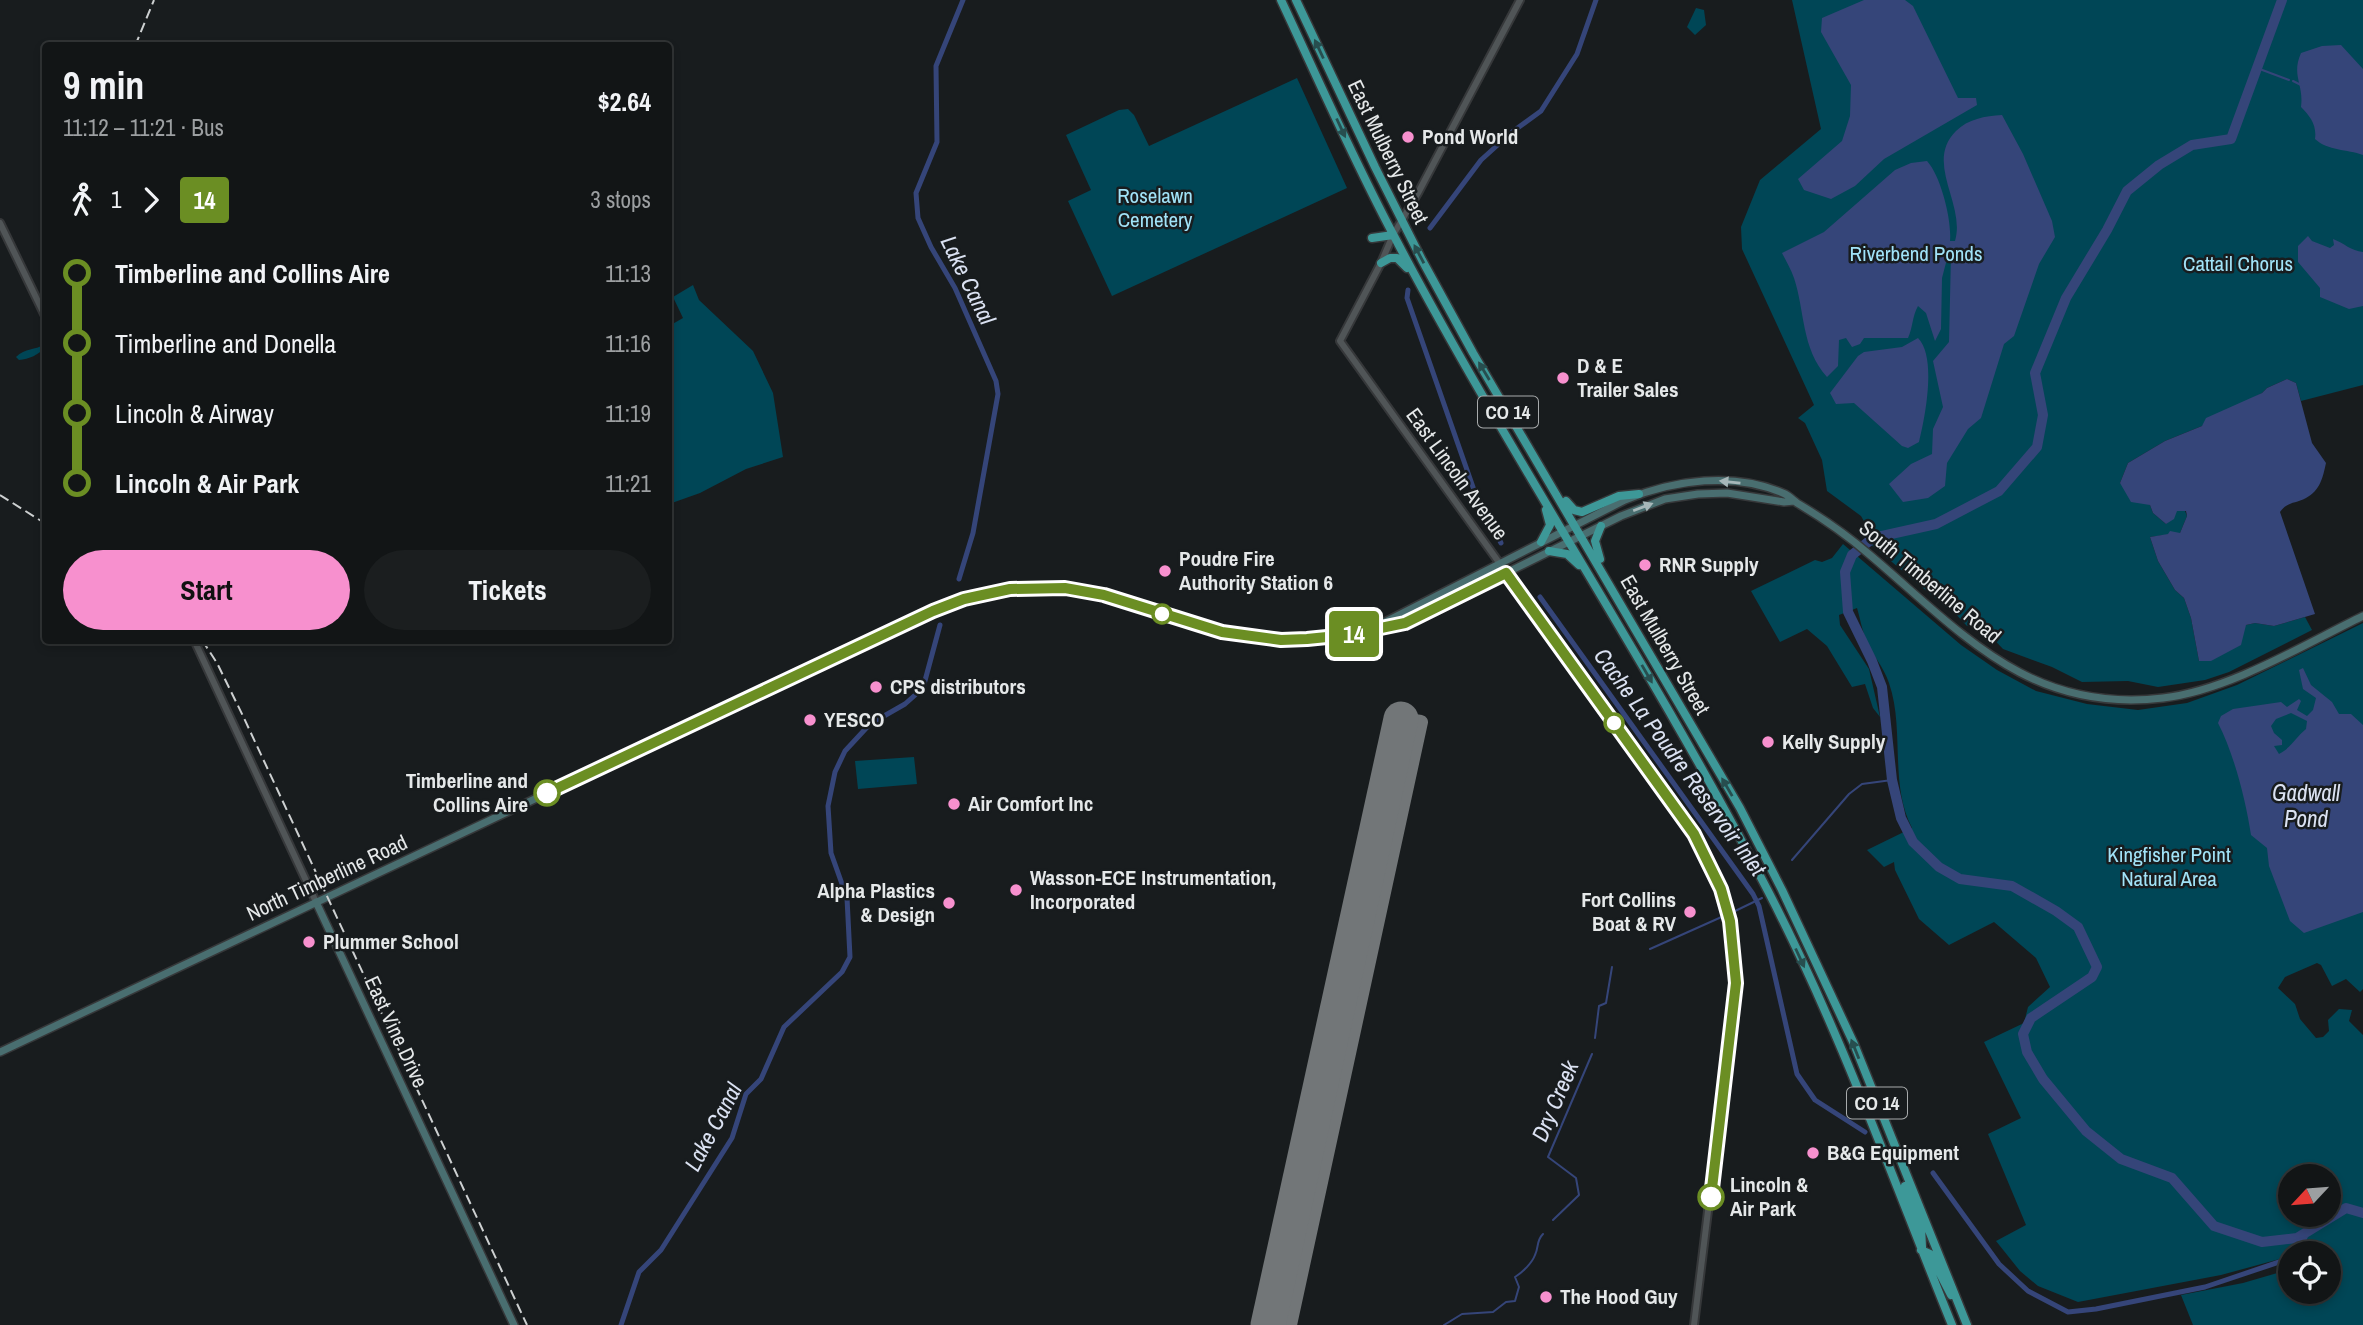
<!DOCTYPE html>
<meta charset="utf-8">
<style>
:root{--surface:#121516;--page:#1b1e1f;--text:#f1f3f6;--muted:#9c9fa1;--line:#313435;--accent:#f790ce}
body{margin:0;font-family:"Archivo Narrow",sans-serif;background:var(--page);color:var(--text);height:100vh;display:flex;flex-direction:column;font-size:26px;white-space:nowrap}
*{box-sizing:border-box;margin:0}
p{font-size:23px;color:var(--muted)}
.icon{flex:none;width:38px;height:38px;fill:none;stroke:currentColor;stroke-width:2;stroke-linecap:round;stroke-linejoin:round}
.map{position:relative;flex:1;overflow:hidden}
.side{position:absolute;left:42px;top:42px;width:630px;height:602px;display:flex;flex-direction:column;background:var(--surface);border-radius:7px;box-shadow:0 4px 10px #0003,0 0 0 2px var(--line)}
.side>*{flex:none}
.badge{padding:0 14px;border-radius:5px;font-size:24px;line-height:46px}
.needle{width:46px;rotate:244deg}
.fabs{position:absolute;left:2278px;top:1164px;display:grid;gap:14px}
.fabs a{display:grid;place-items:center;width:63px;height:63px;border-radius:50%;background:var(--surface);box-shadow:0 4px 10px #0003,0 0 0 2px var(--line);font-size:35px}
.map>.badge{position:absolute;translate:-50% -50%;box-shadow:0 0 0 4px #fff}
.legs{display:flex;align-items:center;gap:10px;height:77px;padding:0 21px;font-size:23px}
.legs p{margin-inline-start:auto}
.overview{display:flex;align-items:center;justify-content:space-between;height:119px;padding:0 21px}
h1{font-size:38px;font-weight:700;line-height:52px}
.button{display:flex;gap:14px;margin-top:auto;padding:14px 21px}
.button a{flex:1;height:80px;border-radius:42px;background:var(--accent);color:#111;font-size:28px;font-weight:700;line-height:80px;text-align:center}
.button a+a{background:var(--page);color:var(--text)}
ul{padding:0 21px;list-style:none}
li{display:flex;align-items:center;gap:24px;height:70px;font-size:26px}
li i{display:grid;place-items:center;width:10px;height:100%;margin:0 9px;background:currentColor}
li i::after{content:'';width:18px;height:18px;margin:-9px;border:5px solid;border-radius:50%;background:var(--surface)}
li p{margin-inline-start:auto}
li:first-child i{background:linear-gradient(#0000 50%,currentColor 0)}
li:last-child i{background:linear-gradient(currentColor 50%,#0000 0)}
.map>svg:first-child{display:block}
.green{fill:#004656;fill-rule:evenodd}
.water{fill:#354579;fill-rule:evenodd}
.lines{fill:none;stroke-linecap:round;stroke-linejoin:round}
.stream{stroke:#354579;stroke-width:2}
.canal{stroke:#354579;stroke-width:5}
.river{stroke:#354579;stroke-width:10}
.taxiway{stroke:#727678;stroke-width:14}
.runway{stroke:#727678;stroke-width:35}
.tertiary-casing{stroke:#36383a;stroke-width:10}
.secondary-casing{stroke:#36383a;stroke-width:10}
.trunk-casing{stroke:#36383a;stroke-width:11}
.tertiary{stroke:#505557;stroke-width:6}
.secondary{stroke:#496e70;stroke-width:7}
.trunk{stroke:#3d9898;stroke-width:8}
.rail{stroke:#cdd0d1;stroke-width:2;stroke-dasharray:10 5;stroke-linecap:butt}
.oneway{fill:#274e4f}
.oneway2{fill:#a7b7b9}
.line-1-casing{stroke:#fff;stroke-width:16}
.line-1{stroke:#6b8e23;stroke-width:10}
.poi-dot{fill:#f790ce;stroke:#181c1e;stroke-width:2.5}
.stop-1-dot{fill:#fff;stroke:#6b8e23;stroke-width:3.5}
.labels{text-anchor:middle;stroke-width:5;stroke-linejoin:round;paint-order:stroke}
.shield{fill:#181c1e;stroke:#a8abac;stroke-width:2}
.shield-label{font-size:19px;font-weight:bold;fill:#e5e8e9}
.poi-label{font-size:21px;font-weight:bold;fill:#e5e8e9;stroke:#181c1e;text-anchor:start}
.street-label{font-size:21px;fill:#e5e8e9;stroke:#181c1e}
.park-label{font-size:21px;fill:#a1e3f8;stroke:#181c1e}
.stop-label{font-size:21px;font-weight:bold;fill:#e5e8e9;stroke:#181c1e;text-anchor:end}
.water-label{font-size:23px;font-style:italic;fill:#dbe2f2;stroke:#181c1e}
</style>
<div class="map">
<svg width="2363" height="1325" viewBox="0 0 2363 1325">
<rect width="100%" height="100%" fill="#181c1e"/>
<path class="green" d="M 1792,0 L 2363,0 L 2363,385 L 2301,401 L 2296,383 L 2287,379 L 2267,388 L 2262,393 L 2202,426 L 2165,441 L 2128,463 L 2120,483 L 2150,505 L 2153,513 L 2166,524 L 2176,511 L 2185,511 L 2187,516 L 2180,533 L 2150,537 L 2158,561 L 2175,590 L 2184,598 L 2191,618 L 2199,661 L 2246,625 L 2255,623 L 2274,626 L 2305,617 L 2312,630 L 2229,672 L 2205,680 L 2158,687 L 2128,681 L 2082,682 L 2052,667 L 2003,649 L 1984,629 L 1967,626 L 1951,609 L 1947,608 L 1868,542 L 1873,537 L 1861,516 L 1827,491 L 1822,460 L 1805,423 L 1798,418 L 1814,405 L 1742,249 L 1741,227 L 1760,180 L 1821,129 Z
M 1696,8 L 1704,10 L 1706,25 L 1695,35 L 1687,27 Z
M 1297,78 L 1347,188 L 1112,296 L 1068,201 L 1091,190 L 1066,135 L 1119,110 L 1128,109 L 1134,115 L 1149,146 Z
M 693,285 L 699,300 L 753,351 L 773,393 L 783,457 L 746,469 L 700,493 L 669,504 L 669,326 L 683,318 L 673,297 Z
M 43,345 L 45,347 C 39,355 29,359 19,360 L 16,357 C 25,348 36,350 43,345 Z
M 1843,544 L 1961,645 L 1997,670 L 2036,691 L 2087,704 L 2138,710 L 2187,703 L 2237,685 L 2363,623 L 2363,989 L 2360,992 L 2346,979 L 2332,986 L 2321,965 L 2317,963 L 2285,977 L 2278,988 L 2295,1004 L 2300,1019 L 2316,1038 L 2323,1037 L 2329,1031 L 2328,1020 L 2339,1009 L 2352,1010 L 2349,1021 L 2363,1035 L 2363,1325 L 2193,1325 L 2181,1295 L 2243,1283 L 2291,1269 L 2291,1292 L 2329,1292 L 2329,1253 L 2291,1253 L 2291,1256 L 2221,1275 L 2078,1302 L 2038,1286 L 2020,1271 L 1996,1241 L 2026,1225 L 1988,1134 L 2021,1118 L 1984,1042 L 2024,1023 L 2028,1007 L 2050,987 L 2036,958 L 1994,922 L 1949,945 L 1919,919 L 1895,870 L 1894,862 L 1884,867 L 1867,850 L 1912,828 C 1889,784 1905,729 1889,683 C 1884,667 1872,655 1866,639 C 1862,630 1860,618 1857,608 L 1839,615 L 1840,625 L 1869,669 L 1880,717 L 1873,708 L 1865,684 L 1852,687 L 1827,646 L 1807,629 L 1780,642 L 1751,591 L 1815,560 L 1822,562 L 1832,558 ZM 2291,1176 L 2329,1176 L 2329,1214 L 2291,1214 Z
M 914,757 L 917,784 L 858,789 L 855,761 Z"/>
<path class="water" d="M 1864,0 L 1905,0 L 1913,6 L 1958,98 L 1976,98 L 1977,105 L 1884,159 L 1855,186 L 1831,199 L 1804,190 L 1798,179 L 1842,141 L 1850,116 L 1851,85 L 1821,32 L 1822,18 Z
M 2341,45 L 2363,69 L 2363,155 C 2347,149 2328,151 2315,139 C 2317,125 2310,116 2301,107 C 2304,84 2291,76 2301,53 L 2322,46 Z
M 2002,115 L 2023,154 L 2052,221 L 2055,237 L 2039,264 L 2014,336 L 2004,344 L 1981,418 L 1968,429 L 1947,463 L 1945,486 L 1928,498 L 1903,502 L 1889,484 L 1911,464 L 1932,454 L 1933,429 L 1943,407 L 1933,361 L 1949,342 L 1951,255 L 1948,255 L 1942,278 L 1941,329 L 1935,341 L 1926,313 L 1918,306 C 1912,317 1913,327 1908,338 L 1864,338 L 1860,344 L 1852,347 L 1846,338 L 1839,340 L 1838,366 L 1827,377 C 1801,348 1805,311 1794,278 C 1791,269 1786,261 1782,253 L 1824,232 L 1895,170 L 1911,163 L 1927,161 C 1941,176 1952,221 1950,241 L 1955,241 C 1966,204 1924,163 1956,131 C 1968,119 1985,116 2002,115 Z
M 2308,236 L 2312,241 L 2330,248 L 2334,245 L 2333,239 C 2344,243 2351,251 2363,252 L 2363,306 L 2349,309 L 2320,297 L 2320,288 L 2298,262 L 2298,246 Z
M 1918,338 C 1937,357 1925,418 1919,442 L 1908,448 L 1902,446 L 1854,403 L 1836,404 L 1830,393 L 1858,356 L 1864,352 L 1902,347 Z
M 2287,379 L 2296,383 L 2312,443 L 2326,463 C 2323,477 2320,491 2306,498 C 2295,504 2288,501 2280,512 L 2315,614 L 2274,626 L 2255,623 L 2246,625 L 2241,645 L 2211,661 L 2199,661 L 2191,618 L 2184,598 L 2175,590 L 2158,561 L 2150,537 L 2168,534 L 2170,531 L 2180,533 L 2187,516 L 2186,511 L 2177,511 L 2174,519 L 2166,524 L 2153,513 L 2150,505 L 2131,502 L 2120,483 L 2128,463 L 2165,441 L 2202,426 L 2206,418 L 2262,393 L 2267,388 Z
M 2303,668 L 2311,685 L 2332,702 L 2339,714 L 2351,714 L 2363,725 L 2363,912 L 2304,933 L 2290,921 L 2269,866 L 2267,848 L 2251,835 C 2246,801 2234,754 2218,723 L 2221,716 L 2233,709 L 2281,702 L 2287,707 L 2299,699 L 2301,701 L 2297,710 L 2307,716 L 2313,710 L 2316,698 L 2303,689 L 2299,670 ZM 2291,713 L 2307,721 L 2306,729 C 2295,738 2292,747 2279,754 L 2274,746 L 2282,745 L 2282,740 L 2274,733 L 2271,726 L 2276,719 Z"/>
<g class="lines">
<path class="stream" d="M 2257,68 L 2289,80
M 2293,81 L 2301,85
M 1792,860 L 1849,794 L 1862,784 L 1892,780
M 1731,913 L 1762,898
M 1650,949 L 1726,915
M 1595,1038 L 1599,1006 L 1606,1003 L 1612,967
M 1553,1220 L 1579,1195 L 1576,1178 L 1548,1157 L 1592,1054
M 1444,1325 L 1462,1314 L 1493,1312 L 1506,1302 L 1515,1301 L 1519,1287 L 1515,1277 C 1523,1272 1532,1263 1535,1255 C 1539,1247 1536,1241 1543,1234"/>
<path class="canal" d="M 1430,228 L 1481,160 L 1512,132 L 1541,111 L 1577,54 L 1596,0
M 1408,290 L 1407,298 L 1474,490 L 1501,543
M 959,579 L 973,533 L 998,394 L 996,381 L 955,288 L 931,247 L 918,218 L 916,193 L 937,142 L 936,66 L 963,0
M 1540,597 L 1753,894 L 1759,906 L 1797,1074 L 1815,1100 L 1865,1132
M 1933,1173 L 1999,1264 L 2028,1291 L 2068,1312 L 2096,1309 L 2205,1287 L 2291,1258
M 2299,1253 L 2307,1232
M 621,1325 L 639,1272 L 661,1250 L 732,1138 L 746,1094 L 761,1079 L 784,1027 L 842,972 L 850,957 L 847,898 L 831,853 L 828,806 L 835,772 L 845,751 L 870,724 L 905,704 L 923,688 L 940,625"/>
<path class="river" d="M 2282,0 L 2231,139 L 2192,145 L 2159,165 L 2127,191 L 2107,230 L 2066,298 L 2035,373 L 2043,415 L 2037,447 L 1999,491 L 1936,524 L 1873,538 L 1852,555 L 1845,572 L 1848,612 L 1872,661 L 1882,687 L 1892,780 L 1901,818 L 1913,842 L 1939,867 L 1960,879 L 2012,886 L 2056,911 L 2078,927 L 2097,967 L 2092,977 L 2031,1018 L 2023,1034 L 2027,1052 L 2043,1079 L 2086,1131 L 2121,1159 L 2172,1178 L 2214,1226 L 2262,1242 L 2297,1238 L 2346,1208 L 2363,1213"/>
<path class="taxiway" d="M 1290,1325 L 1421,722 L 1401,719"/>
<path class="runway" d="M 1268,1325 L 1401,719"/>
<g class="tertiary-casing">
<path id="tertiary" d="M 1520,0 L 1418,193 L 1393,235 L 1381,263 L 1340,341 L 1694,834 L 1710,864 L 1730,921 L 1736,983 L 1694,1325
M 0,223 L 46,318
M 194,640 L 316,902"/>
</g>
<g class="secondary-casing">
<path id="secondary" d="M 1379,625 L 1625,500 C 1673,480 1735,471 1785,494 C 1789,496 1793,500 1797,503 C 1824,519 1847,535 1870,555 C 1962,633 2030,714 2163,698 C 2230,690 2303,645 2363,616
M 316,902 L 514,1325
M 0,1052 L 894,629 L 964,599 L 1010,589 L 1033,588 L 1065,588 L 1104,595 L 1222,632 L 1249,637 L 1281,640 L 1347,635 L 1405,623 L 1621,516 L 1665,499 L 1698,494 L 1727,493 L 1784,502 L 1794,501"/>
</g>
<g class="trunk-casing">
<path id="trunk" d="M 1281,0 C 1318,79 1353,159 1394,236 C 1511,459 1653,668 1768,891 C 1840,1030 1893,1180 1952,1325
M 1296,0 L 1375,167 L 1422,260 L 1473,353 L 1740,808 L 1782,890 L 1854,1044 L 1967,1325
M 1372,238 L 1393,235
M 1381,263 L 1390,258 L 1397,258 L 1407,268
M 1566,501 L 1574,510 L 1582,512 L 1619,496 L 1639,494
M 1541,542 L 1550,525 L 1546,510
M 1549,551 L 1567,554 L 1579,565
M 1600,559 L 1595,541 L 1601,526
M 1905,1186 L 1921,1226 L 1922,1247
M 1921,1250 L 1930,1254 L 1951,1295"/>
</g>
<use href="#tertiary" class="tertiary"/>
<use href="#secondary" class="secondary"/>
<use href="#trunk" class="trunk"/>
<path class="rail" d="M 135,46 L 154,0
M 0,495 L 46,524
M 202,640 L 217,663 L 243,716 L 527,1325"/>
</g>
<defs><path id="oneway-solid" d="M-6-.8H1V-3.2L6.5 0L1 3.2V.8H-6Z" transform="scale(1.75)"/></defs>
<g class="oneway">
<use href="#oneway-solid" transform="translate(1319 49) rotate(-115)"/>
<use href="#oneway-solid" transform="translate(1341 128) rotate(65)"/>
<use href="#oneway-solid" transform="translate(1419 254) rotate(-118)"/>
<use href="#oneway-solid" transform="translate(1484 371) rotate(-121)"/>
<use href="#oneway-solid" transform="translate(1647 674) rotate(60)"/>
<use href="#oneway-solid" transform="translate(1727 787) rotate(-120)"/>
<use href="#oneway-solid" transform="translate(1800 958) rotate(65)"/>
<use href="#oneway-solid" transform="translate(1855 1049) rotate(-112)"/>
</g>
<g class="oneway2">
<use href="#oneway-solid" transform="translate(1730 482) rotate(-174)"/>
<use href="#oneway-solid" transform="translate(1643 507) rotate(-21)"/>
</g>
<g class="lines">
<g class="line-1-casing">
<path id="line-1" d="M 547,793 L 933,611 L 964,599 L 1010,589 L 1065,588 L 1104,595 L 1222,632 L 1281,640 L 1307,639 L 1347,635 L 1405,623 L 1506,573 L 1694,834 L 1721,889 L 1730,921 L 1736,983 L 1711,1197"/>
</g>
<use href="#line-1" class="line-1"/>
</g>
<g class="poi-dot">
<circle cx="1408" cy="137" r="7"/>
<circle cx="1563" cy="378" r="7"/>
<circle cx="1645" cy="565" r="7"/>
<circle cx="1165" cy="571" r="7"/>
<circle cx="876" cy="687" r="7"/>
<circle cx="810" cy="720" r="7"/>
<circle cx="1768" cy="742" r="7"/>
<circle cx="954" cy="804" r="7"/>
<circle cx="1016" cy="890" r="7"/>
<circle cx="949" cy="903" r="7"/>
<circle cx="1690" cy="912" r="7"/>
<circle cx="309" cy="942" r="7"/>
<circle cx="1813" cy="1153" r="7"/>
<circle cx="1546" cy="1297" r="7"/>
</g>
<g class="stop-1-dot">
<circle cx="1162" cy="614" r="9"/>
<circle cx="1614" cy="723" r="9"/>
<circle cx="547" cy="793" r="12"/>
<circle cx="1711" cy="1197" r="12"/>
</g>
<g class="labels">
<g class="shield">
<rect x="1478" y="396.5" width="60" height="31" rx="5"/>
<rect x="1847" y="1087.5" width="60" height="31" rx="5"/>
</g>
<g class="shield-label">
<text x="1508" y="419">CO 14</text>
<text x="1877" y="1110">CO 14</text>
</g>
<g class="poi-label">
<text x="1422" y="144">Pond World</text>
<text x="1577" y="373">D &amp; E<tspan x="1577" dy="24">Trailer Sales</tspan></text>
<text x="1179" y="566">Poudre Fire<tspan x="1179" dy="24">Authority Station 6</tspan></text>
<text x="1659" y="572">RNR Supply</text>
<text x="890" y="694">CPS distributors</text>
<text x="824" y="727">YESCO</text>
<text x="1782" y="749">Kelly Supply</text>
<text x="968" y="811">Air Comfort Inc</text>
<text x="1030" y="885">Wasson-ECE Instrumentation,<tspan x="1030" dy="24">Incorporated</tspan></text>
<text x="935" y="898" text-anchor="end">Alpha Plastics<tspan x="935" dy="24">&amp; Design</tspan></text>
<text x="1676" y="907" text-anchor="end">Fort Collins<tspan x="1676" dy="24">Boat &amp; RV</tspan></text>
<text x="323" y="949">Plummer School</text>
<text x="1827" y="1160">B&amp;G Equipment</text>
<text x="1560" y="1304">The Hood Guy</text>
</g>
<g class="street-label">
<text transform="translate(1388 152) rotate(64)" y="7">East Mulberry Street</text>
<text transform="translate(1457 474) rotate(54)" y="7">East Lincoln Avenue</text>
<text transform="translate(1930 582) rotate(40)" y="7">South Timberline Road</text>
<text transform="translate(1665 645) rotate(60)" y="7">East Mulberry Street</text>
<text transform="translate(327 878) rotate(-25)" y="7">North Timberline Road</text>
<text transform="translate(396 1032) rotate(65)" y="7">East Vine Drive</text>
</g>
<g class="park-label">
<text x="1155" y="203">Roselawn<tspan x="1155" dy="24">Cemetery</tspan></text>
<text x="1916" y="261">Riverbend Ponds</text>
<text x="2238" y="271">Cattail Chorus</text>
<text x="2169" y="862">Kingfisher Point<tspan x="2169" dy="24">Natural Area</tspan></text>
</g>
<g class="stop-label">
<text x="528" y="788">Timberline and<tspan x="528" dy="24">Collins Aire</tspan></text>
<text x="1730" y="1192" text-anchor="start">Lincoln &amp;<tspan x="1730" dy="24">Air Park</tspan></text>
</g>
<g class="water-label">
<text transform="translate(968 280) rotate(64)" y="8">Lake Canal</text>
<text transform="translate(1680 762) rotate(54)" y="8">Cache La Poudre Reservoir Inlet</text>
<text x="2306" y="801">Gadwall<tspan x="2306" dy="26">Pond</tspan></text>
<text transform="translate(1555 1101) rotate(-67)" y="8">Dry Creek</text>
<text transform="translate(713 1127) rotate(-62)" y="8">Lake Canal</text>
</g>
</g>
</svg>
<div class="fabs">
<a><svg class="needle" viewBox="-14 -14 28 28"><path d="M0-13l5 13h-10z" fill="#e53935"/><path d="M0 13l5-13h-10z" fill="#9c9fa1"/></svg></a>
<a><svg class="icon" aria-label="locate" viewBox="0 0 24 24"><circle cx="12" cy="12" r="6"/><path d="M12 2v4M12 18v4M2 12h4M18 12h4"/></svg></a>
</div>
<b class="badge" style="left:1354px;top:634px;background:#6b8e23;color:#fff">14</b>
<section class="side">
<div class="overview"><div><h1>9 min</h1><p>11:12 – 11:21 · Bus</p></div><b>$2.64</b></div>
<div class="legs"><svg class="icon" aria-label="walk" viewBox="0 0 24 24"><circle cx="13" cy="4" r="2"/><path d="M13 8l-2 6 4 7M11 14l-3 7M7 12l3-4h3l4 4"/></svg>1<svg class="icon" aria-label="forward" viewBox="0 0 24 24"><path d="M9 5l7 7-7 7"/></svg><b class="badge" style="background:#6b8e23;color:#fff">14</b><p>3 stops</p></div>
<ul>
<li><i style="color:#6b8e23"></i><b>Timberline and Collins Aire</b><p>11:13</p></li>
<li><i style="color:#6b8e23"></i><span>Timberline and Donella</span><p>11:16</p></li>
<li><i style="color:#6b8e23"></i><span>Lincoln &amp; Airway</span><p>11:19</p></li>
<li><i style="color:#6b8e23"></i><b>Lincoln &amp; Air Park</b><p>11:21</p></li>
</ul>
<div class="button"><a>Start</a><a>Tickets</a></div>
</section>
</div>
